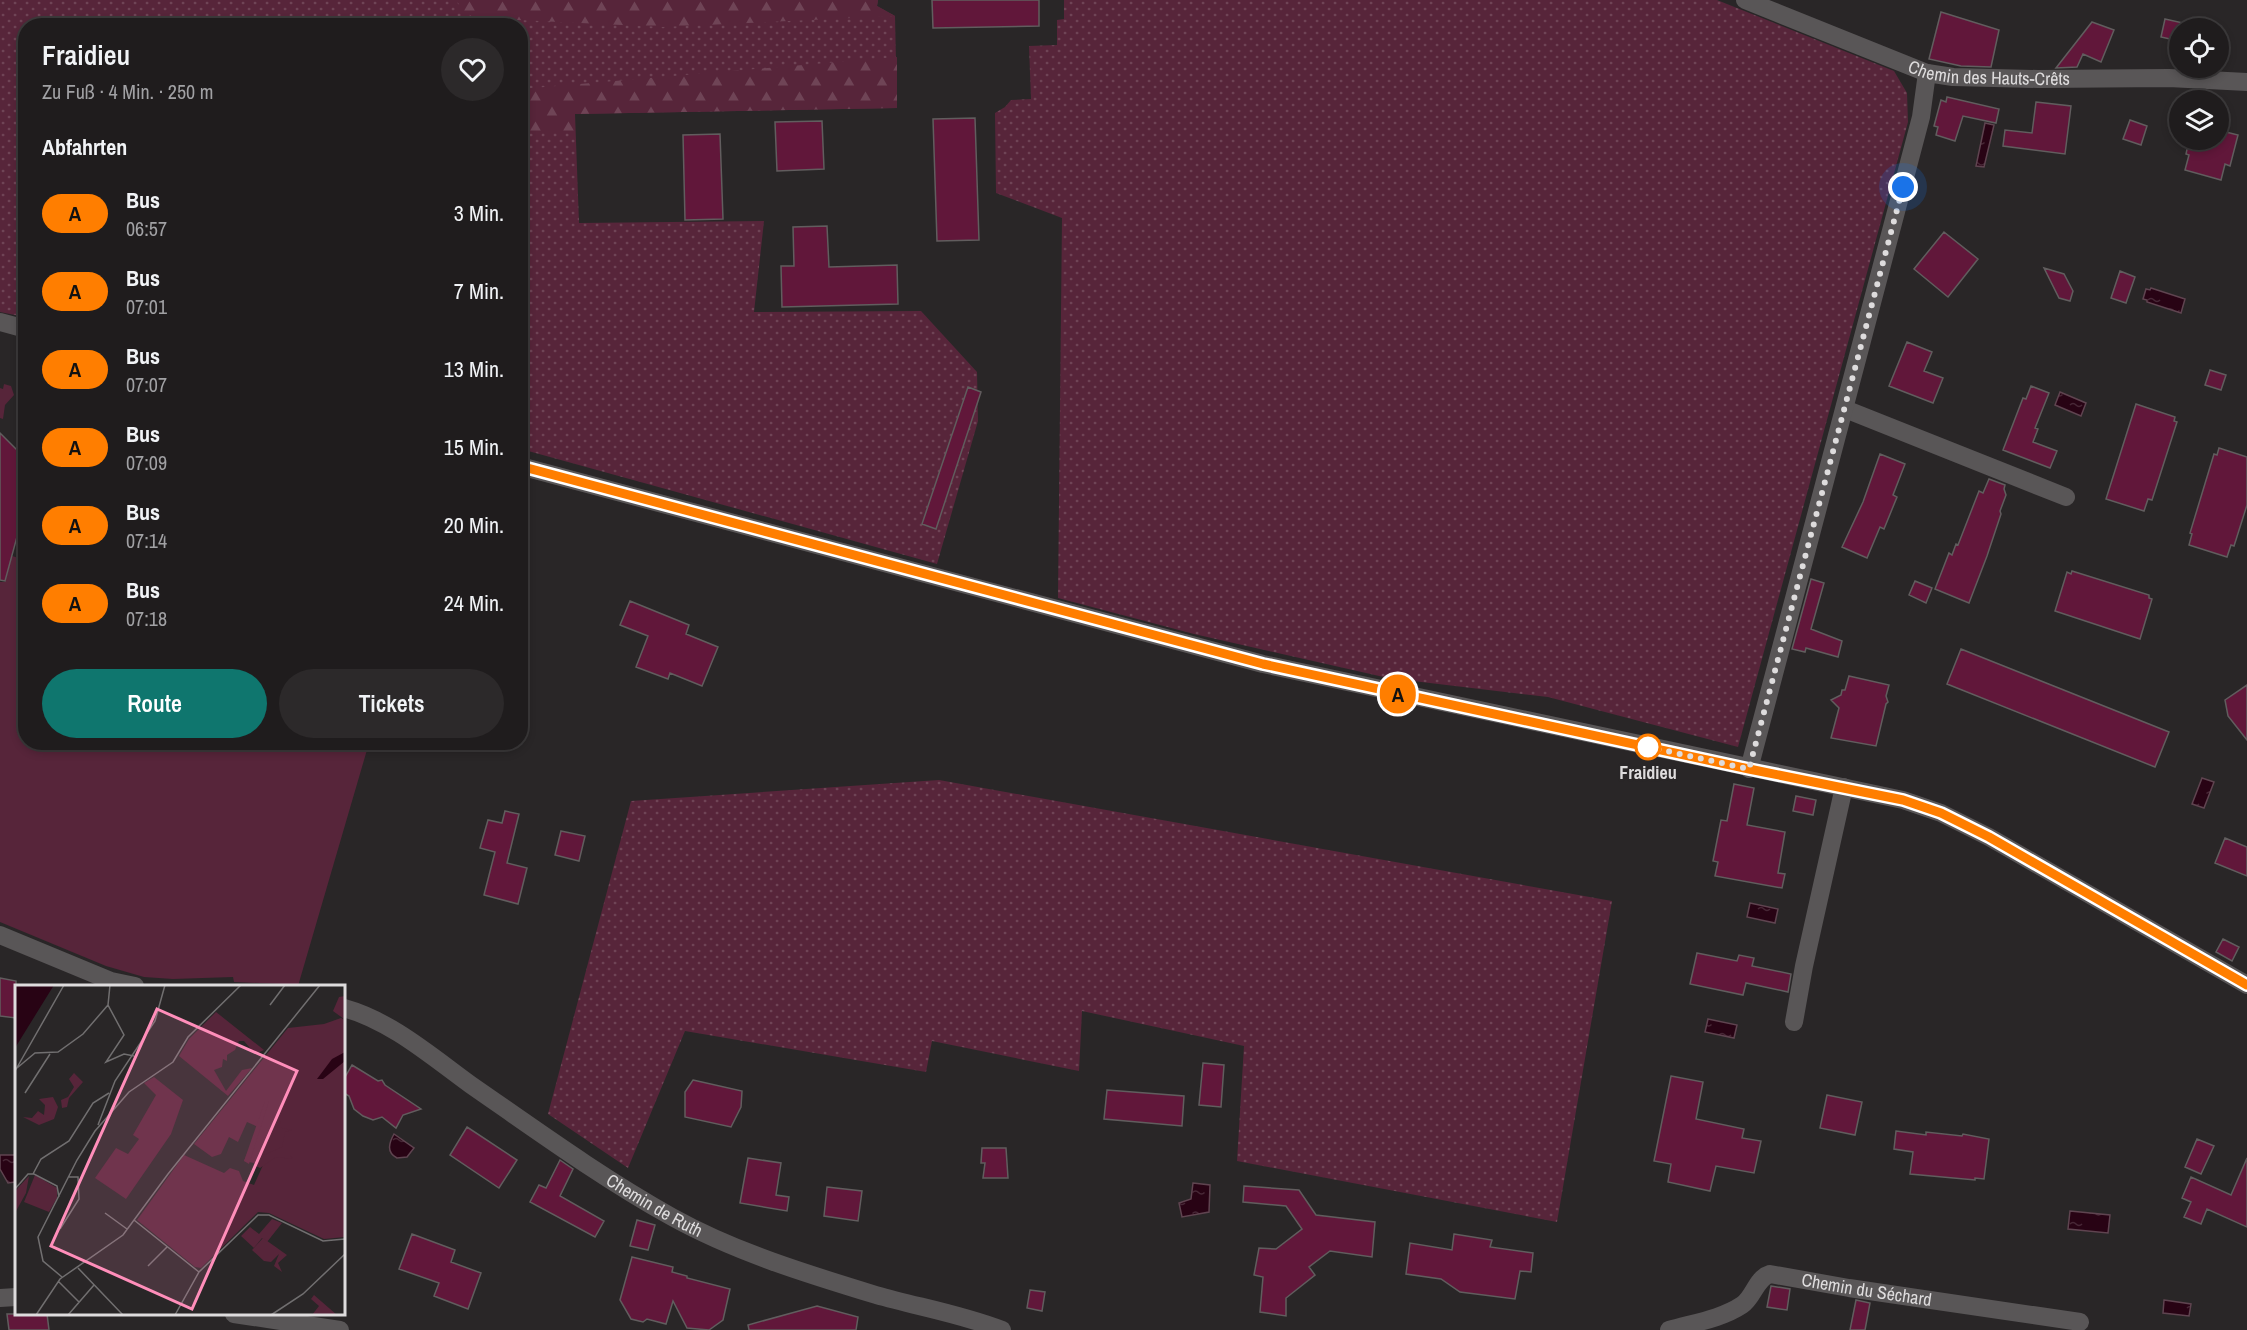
<!DOCTYPE html>
<html lang="de">
<meta charset="utf-8">
<style>
:root{--surface:#1f1c1d;--page:#2c292a;--text:#f1f3f6;--muted:#a1a1a4;--line:#3c3a3b;--accent:#0f766e}
body{margin:0;font-family:"Archivo Narrow",sans-serif;background:var(--page);color:var(--text);height:100vh;display:flex;flex-direction:column;font-size:22px;white-space:nowrap}
*{box-sizing:border-box;margin:0}
p{font-size:20px;color:var(--muted)}
.icon{flex:none;width:33px;height:33px;fill:none;stroke:currentColor;stroke-width:2;stroke-linecap:round;stroke-linejoin:round}
.map{position:relative;flex:1;overflow:hidden}
.side{position:absolute;left:18px;top:18px;width:510px;height:732px;display:flex;flex-direction:column;background:var(--surface);border-radius:24px;box-shadow:0 3px 9px #0003,0 0 0 2px var(--line)}
.side>*{flex:none}
.badge{padding:0 12px;border-radius:20px;font-size:21px;line-height:39px}
.fabs{position:absolute;left:2169px;top:18px;display:grid;gap:12px}
.fabs a{display:grid;place-items:center;width:60px;height:60px;border-radius:50%;background:var(--surface);box-shadow:0 3px 9px #0003,0 0 0 2px var(--line);font-size:30px}
.you{position:absolute;width:30px;height:30px;margin:-15px;border:4px solid #fff;border-radius:50%;background:#1a73e8;box-shadow:0 0 0 9px #1a73e833}
.map>.badge{position:absolute;translate:-50% -50%;box-shadow:0 0 0 3px #fff}
h2{padding:0 24px;font-size:22px;line-height:54px}
.round{display:grid;place-items:center;flex:none;width:63px;height:63px;border-radius:32px;background:var(--page)}
.head{display:flex;align-items:center;justify-content:space-between;height:102px;padding:0 24px}
h1{font-size:28px;font-weight:600;line-height:45px}
.action{display:flex;gap:12px;margin-top:auto;padding:12px 24px}
.action a{flex:1;height:69px;border-radius:36px;background:var(--accent);color:#fff;font-size:24px;font-weight:600;line-height:69px;text-align:center}
.action a+a{background:var(--page);color:var(--text)}
ul{padding:0;list-style:none}
li{display:flex;align-items:center;gap:18px;height:78px;padding:0 24px}
li div{flex:1}
li b{display:block;font-size:22px}
li em{font-style:normal}
li .badge{min-width:66px;font-weight:700;text-align:center}
.map>svg:first-child{display:block}
.grass{fill:url(#grass-dots)}
.forest{fill:url(#forest-firs)}
.park{fill:#57253a}
.water{fill:url(#water-ripples);stroke:#5f4450;stroke-width:1.5}
.building{fill:#61173a;stroke:#615d5e;stroke-width:1.5}
.lines{fill:none;stroke-linecap:round;stroke-linejoin:round}
.minor{stroke:#595657;stroke-width:18}
.line-casing{stroke:#fff;stroke-width:14}
.line{stroke:#ff7e00;stroke-width:9}
.walk{stroke:#dedcdd;stroke-width:6;stroke-dasharray:0 10.8}
.stop-dot{fill:#fff;stroke:#ff7e00;stroke-width:3}
.labels{text-anchor:middle;stroke-width:4.5;stroke-linejoin:round;paint-order:stroke}
.street-label{font-size:18px;fill:#dedcdd;stroke:#292627}
.stop-label{font-size:18px;font-weight:bold;fill:#dedcdd;stroke:#292627}
.inset-road{fill:none;stroke:#716f70;stroke-width:1.5}
.view{fill:#ff8eba;fill-opacity:0.15;stroke:#ff8eba;stroke-width:3}
.inset-edge{fill:none;stroke:#dedcdd;stroke-width:3}
</style>
<div class="map">
<svg width="2247" height="1330" viewBox="0 0 2247 1330">
<defs>
<pattern id="grass-dots" width="8" height="8" patternUnits="userSpaceOnUse" patternTransform="scale(1.5)"><rect width="8" height="8" fill="#57253a"/><path d="M2 2h.1M6 6h.1" fill="none" stroke="#6f4456" stroke-width="1.8" stroke-linecap="round"/></pattern>
<pattern id="forest-firs" width="22" height="20" patternUnits="userSpaceOnUse" patternTransform="scale(1.5)"><rect width="22" height="20" fill="#57253a"/><path d="M5 1l3.5 6h-7zM16 11l3.5 6h-7z" fill="#6f4456"/></pattern>
<pattern id="water-ripples" width="26" height="14" patternUnits="userSpaceOnUse" patternTransform="scale(1.5)"><rect width="26" height="14" fill="#280314"/><path d="M2 4q2-2 4 0t4 0M15 11q2-2 4 0t4 0" fill="none" stroke="#472736"/></pattern>
</defs>
<rect width="100%" height="100%" fill="#292627"/>
<path class="grass" d="M 0,0 L 878,0 L 877,6 L 895,16 L 897,108 L 575,114 L 579,223 L 764,221 L 754,312 L 921,311 L 977,372 L 978,421 L 937,564 L 521,449 L 520,26 L 26,26 L 25,317 L 0,312 Z
M 1064,0 L 1717,0 L 1894,71 L 1907,93 L 1908,122 L 1738,747 L 1548,697 L 1388,678 L 1194,634 L 1058,598 L 1062,218 L 996,193 L 995,113 L 1005,107 L 1011,100 L 1031,99 L 1029,46 L 1057,45 L 1057,20 L 1064,19 Z
M 939,780 L 1612,901 L 1557,1222 L 1237,1161 L 1244,1046 L 1082,1011 L 1079,1071 L 932,1041 L 926,1072 L 685,1031 L 628,1168 L 548,1114 L 631,801 Z"/>
<path class="forest" d="M 456,0 L 878,0 L 877,6 L 895,16 L 663,27 L 474,18 L 463,10 Z
M 897,57 L 897,108 L 575,114 L 575,132 L 521,133 L 521,89 Z"/>
<path class="park" d="M 4,384 L 11,386 L 14,395 L 5,405 L 3,419 L 0,418 L 0,388 L 3,389 Z
M 12,556 L 25,560 L 26,742 L 369,743 L 298,986 L 282,984 L 234,982 L 233,977 L 173,979 L 144,977 L 106,966 L 0,922 L 0,582 L 5,582 Z"/>
<path class="water" d="M 1985,123 L 1994,125 L 1984,167 L 1976,166 Z
M 2151,288 L 2185,299 L 2181,313 L 2147,302 L 2147,300 L 2143,299 L 2146,289 L 2150,290 Z
M 2060,392 L 2086,403 L 2081,416 L 2055,405 Z
M 2202,778 L 2214,782 L 2204,808 L 2192,804 Z
M 1750,903 L 1778,909 L 1775,923 L 1747,917 Z
M 1708,1019 L 1737,1025 L 1734,1038 L 1705,1032 Z
M 394,1134 L 414,1148 L 407,1157 L 397,1158 C 386,1152 389,1143 394,1134 Z
M 0,1155 L 15,1155 L 15,1182 L 8,1183 L 0,1169 Z
M 1193,1183 L 1210,1185 L 1209,1212 L 1182,1217 L 1179,1203 L 1191,1199 Z
M 2070,1211 L 2110,1215 L 2108,1233 L 2068,1229 Z
M 2164,1300 L 2191,1304 L 2189,1316 L 2163,1313 Z"/>
<path class="building" d="M 932,0 L 1039,0 L 1039,26 L 933,28 Z
M 1941,12 L 1999,30 L 1991,67 L 1961,66 L 1929,59 Z
M 2165,19 L 2183,23 L 2181,28 L 2180,28 L 2179,41 L 2161,37 Z
M 2092,22 L 2114,30 L 2101,62 L 2083,54 L 2077,67 L 2056,68 Z
M 1947,97 L 1999,109 L 1996,123 L 1963,116 L 1955,141 L 1936,135 L 1938,127 L 1934,126 L 1941,100 L 1946,102 Z
M 2036,102 L 2071,106 L 2065,154 L 2003,146 L 2005,130 L 2032,133 Z
M 975,118 L 979,240 L 937,241 L 933,119 Z
M 2130,120 L 2147,126 L 2141,145 L 2123,139 Z
M 822,121 L 824,169 L 777,171 L 775,122 Z
M 2218,130 L 2238,135 L 2230,166 L 2225,164 L 2221,180 L 2185,170 L 2189,155 L 2186,154 L 2189,140 L 2218,140 Z
M 720,134 L 723,219 L 685,220 L 683,135 Z
M 827,226 L 829,267 L 897,265 L 898,304 L 782,307 L 781,266 L 794,266 L 793,227 Z
M 1944,232 L 1978,259 L 1948,297 L 1914,269 Z
M 2044,268 L 2064,274 L 2073,291 L 2070,301 L 2059,298 Z
M 2120,271 L 2135,277 L 2126,303 L 2111,298 Z
M 1907,342 L 1932,352 L 1924,371 L 1943,378 L 1933,403 L 1889,386 Z
M 2210,370 L 2226,375 L 2221,390 L 2205,385 Z
M 2031,386 L 2049,393 L 2035,428 L 2038,429 L 2033,442 L 2057,451 L 2050,468 L 2003,450 L 2023,398 L 2026,399 Z
M 968,387 L 981,392 L 936,529 L 922,524 Z
M 2136,404 L 2175,417 L 2174,421 L 2177,422 L 2152,500 L 2148,499 L 2144,511 L 2106,499 Z
M 0,433 L 26,459 L 26,523 L 21,522 L 5,581 L 0,580 Z
M 2219,448 L 2247,457 L 2247,505 L 2234,546 L 2231,545 L 2227,557 L 2189,545 L 2192,534 L 2190,533 L 2214,454 L 2217,455 Z
M 1880,454 L 1905,464 L 1893,495 L 1897,497 L 1884,529 L 1880,527 L 1867,558 L 1842,547 L 1863,502 Z
M 1989,479 L 2005,485 L 2004,489 L 2006,495 L 2000,511 L 2001,514 L 1987,556 L 1969,603 L 1935,589 L 1949,553 L 1952,555 L 1956,544 L 1958,545 L 1979,491 L 1983,493 Z
M 2072,571 L 2149,595 L 2149,598 L 2152,599 L 2140,639 L 2055,611 L 2067,572 L 2071,574 Z
M 1811,579 L 1824,583 L 1811,629 L 1842,641 L 1838,657 L 1806,648 L 1805,652 L 1792,649 Z
M 1915,581 L 1932,588 L 1926,603 L 1909,595 Z
M 630,601 L 689,625 L 686,634 L 718,647 L 702,686 L 670,673 L 668,679 L 636,667 L 648,636 L 620,625 Z
M 1961,649 L 2169,732 L 2155,767 L 1947,684 Z
M 1849,676 L 1889,685 L 1886,696 L 1888,702 L 1886,704 L 1876,746 L 1831,738 L 1839,708 L 1831,700 L 1841,695 L 1842,690 L 1845,690 Z
M 2247,685 L 2247,740 L 2228,716 L 2225,700 Z
M 1734,784 L 1754,788 L 1747,825 L 1785,832 L 1778,873 L 1785,874 L 1782,888 L 1715,876 L 1718,862 L 1713,861 L 1721,820 L 1727,821 Z
M 1796,796 L 1816,800 L 1813,815 L 1793,811 Z
M 505,811 L 519,814 L 507,863 L 527,868 L 518,904 L 484,895 L 495,852 L 480,848 L 488,820 L 502,823 Z
M 561,831 L 585,836 L 579,861 L 555,855 Z
M 2225,838 L 2247,847 L 2247,876 L 2215,863 Z
M 2223,939 L 2239,947 L 2232,961 L 2216,952 Z
M 1697,953 L 1737,961 L 1739,955 L 1754,958 L 1752,966 L 1791,974 L 1788,992 L 1746,983 L 1743,995 L 1690,984 Z
M 0,978 L 16,981 L 16,1018 L 0,1016 Z
M 1203,1063 L 1224,1065 L 1221,1107 L 1199,1105 Z
M 352,1065 L 378,1081 L 382,1080 L 385,1085 L 421,1109 L 403,1115 L 396,1128 L 382,1117 L 373,1120 L 363,1116 L 354,1109 L 349,1096 L 344,1093 L 344,1079 Z
M 1671,1076 L 1703,1082 L 1696,1119 L 1744,1129 L 1742,1138 L 1761,1141 L 1754,1173 L 1716,1166 L 1710,1191 L 1668,1182 L 1671,1164 L 1654,1161 Z
M 693,1080 L 742,1091 L 741,1107 L 731,1127 L 685,1117 L 685,1092 Z
M 1107,1090 L 1184,1096 L 1182,1126 L 1104,1119 Z
M 1827,1095 L 1862,1102 L 1855,1135 L 1820,1128 Z
M 467,1127 L 517,1160 L 499,1188 L 450,1155 Z
M 1896,1131 L 1926,1135 L 1926,1132 L 1962,1136 L 1963,1134 L 1989,1139 L 1984,1179 L 1975,1178 L 1975,1180 L 1910,1174 L 1913,1152 L 1894,1149 Z
M 2197,1139 L 2214,1146 L 2201,1174 L 2185,1167 Z
M 982,1148 L 1006,1148 L 1008,1178 L 983,1178 L 985,1163 L 981,1163 Z
M 748,1158 L 781,1163 L 776,1195 L 789,1197 L 787,1211 L 740,1203 Z
M 2247,1158 L 2247,1227 L 2207,1209 L 2201,1224 L 2184,1217 L 2191,1202 L 2182,1198 L 2191,1177 L 2231,1195 Z
M 560,1160 L 573,1169 L 560,1196 L 604,1221 L 595,1237 L 530,1202 L 539,1185 L 546,1188 Z
M 1244,1186 L 1299,1190 L 1316,1215 L 1375,1222 L 1372,1257 L 1330,1251 L 1309,1267 L 1315,1275 L 1286,1298 L 1286,1316 L 1260,1312 L 1263,1277 L 1254,1275 L 1259,1248 L 1276,1249 L 1302,1229 L 1286,1206 L 1243,1202 Z
M 827,1187 L 862,1191 L 858,1221 L 824,1216 Z
M 637,1220 L 655,1225 L 648,1250 L 630,1246 Z
M 412,1234 L 455,1250 L 451,1262 L 481,1273 L 468,1309 L 434,1296 L 439,1283 L 399,1269 Z
M 1454,1234 L 1492,1240 L 1490,1247 L 1533,1253 L 1531,1272 L 1520,1271 L 1515,1299 L 1460,1292 L 1441,1279 L 1406,1274 L 1410,1243 L 1452,1250 Z
M 632,1257 L 673,1267 L 672,1272 L 687,1276 L 687,1278 L 730,1289 L 723,1320 L 709,1330 L 687,1328 L 673,1301 L 666,1324 L 647,1319 L 643,1322 L 631,1319 L 620,1300 Z
M 1771,1286 L 1790,1289 L 1787,1310 L 1767,1307 Z
M 1030,1290 L 1045,1292 L 1042,1311 L 1027,1308 Z
M 1856,1300 L 1870,1303 L 1865,1330 L 1850,1330 Z
M 817,1306 L 858,1317 L 856,1330 L 749,1330 L 748,1325 Z
M 7,1314 L 47,1314 L 49,1330 L 9,1330 Z"/>
<g class="lines">
<g class="minor">
<path id="s1" d="M 1745,0 L 1927,73 L 1953,77 L 2038,79 L 2169,78 L 2247,82"/>
<path d="M 0,322 L 26,329"/>
<path d="M 1845,409 L 2066,497"/>
<path d="M 520,466 L 1263,664 L 1903,800 L 1941,813 L 1989,837 L 2247,985"/>
<path d="M 1749,769 L 1921,117 L 1927,73"/>
<path d="M 0,935 L 111,981 L 135,986"/>
<path id="s2" d="M 344,1008 C 391,1021 431,1056 471,1085 C 536,1130 602,1178 672,1217 C 735,1252 807,1274 876,1295 C 918,1307 961,1314 1002,1330"/>
<path d="M 1794,1022 L 1804,966 L 1844,787"/>
<path d="M 0,1298 L 16,1297"/>
<path d="M 234,1314 L 340,1330"/>
<path id="s3" d="M 1669,1330 C 1693,1323 1721,1319 1742,1305 C 1754,1297 1756,1278 1770,1274 L 1849,1288 L 2080,1322"/>
</g>
</g>
<g class="lines">
<g class="line-casing">
<path id="line" d="M 520,466 L 1263,664 L 1749,769 L 1903,800 L 1941,813 L 1989,837 L 2247,985"/>
</g>
<use href="#line" class="line"/>
<path class="walk" d="M 1648,747 L 1749,769 L 1903,187"/>
</g>
<circle class="stop-dot" cx="1648" cy="747" r="12"/>
<g class="labels">
<g class="street-label">
<text dy="6" stroke="none"><textPath href="#s1" startOffset="258">Chemin des Hauts-Crêts</textPath></text>
<text dy="6" stroke="none"><textPath href="#s2" startOffset="369">Chemin de Ruth</textPath></text>
<text dy="6" stroke="none"><textPath href="#s3" startOffset="218">Chemin du Séchard</textPath></text>
</g>
<g class="stop-label">
<text x="1648" y="779">Fraidieu</text>
</g>
</g>
<g transform="translate(15 985)">
<rect width="330" height="330" fill="#292627"/>
<path d="M 326,33 L 330,35 L 330,252 L 309,254 L 254,228 L 243,227 L 186,283 L 180,282 L 122,235 L 169,170 L 209,188 L 215,183 L 224,186 L 228,196 L 239,200 L 248,180 L 229,176 L 243,142 L 232,137 L 223,157 L 214,152 L 206,169 L 197,172 L 179,159 L 273,43 L 309,39 ZM 139,92 L 168,115 L 156,149 L 111,214 L 80,193 L 101,163 L 113,169 L 124,154 L 118,150 L 141,110 L 129,98 ZM 14,191 L 11,208 L 0,228 L 0,206 ZM 257,234 L 267,238 L 252,257 L 247,253 L 239,263 L 226,251 L 235,242 L 244,249 Z" fill="#57253a"/>
<path d="M 330,11 L 330,33 L 329,34 L 318,26 L 324,12 ZM 59,88 L 68,97 L 54,113 L 52,122 L 47,123 L 46,115 L 53,112 L 59,102 L 54,94 ZM 38,112 L 43,122 L 39,134 L 24,140 L 8,132 L 17,133 L 23,126 L 29,130 L 30,120 L 24,114 ZM 250,116 L 254,116 L 234,179 L 229,176 ZM 262,134 L 266,137 L 262,142 L 277,145 L 270,147 L 267,162 L 249,170 L 275,170 L 278,174 L 261,172 L 245,183 L 239,180 L 258,136 ZM 248,253 L 272,270 L 263,278 L 267,287 L 259,281 L 264,269 L 256,277 L 249,276 L 237,265 Z" fill="#57253a"/>
<path d="M 201,27 L 249,65 L 240,69 L 229,56 L 224,56 L 220,65 L 212,70 L 212,76 L 208,74 L 207,82 L 199,85 L 211,106 L 227,85 L 237,83 L 213,111 L 164,71 L 174,54 ZM 20,190 L 42,203 L 42,213 L 34,227 L 9,217 ZM 299,310 L 322,330 L 297,330 L 304,321 L 296,314 Z" fill="#57253a"/>
<path d="M 0,0 L 39,0 L 0,63 ZM 330,67 L 330,76 L 308,94 L 302,94 L 317,74 Z" fill="#280314"/>
<path class="inset-road" d="M 95,0 L 93,20 L 109,50 L 91,77 L 109,69 L 119,71M 255,20 L 270,0M 2,83 L 20,68 L 43,67 L 68,49 L 93,20M 0,86 L 49,0M 10,108 L 35,69M 83,140 L 100,96 L 140,36 L 150,0M 18,189 L 26,174 L 54,156 L 78,118 L 94,108M 0,204 L 13,189 L 19,189 L 42,201 L 44,212M 90,228 L 112,244M 119,235 L 184,287M 45,244 L 64,214 L 63,192 L 54,192M 133,281 L 152,262M 63,283 L 108,330M 47,292 L 28,276 L 23,252 L 62,175 L 80,146 L 114,107 L 158,77 L 173,52 L 226,0M 43,296 L 64,317M 21,330 L 45,294 L 108,250 L 153,189 L 305,0M 53,330 L 79,300M 160,330 L 184,287 L 243,230 L 254,230 L 308,256 L 330,254M 256,330 L 288,309 L 330,269"/>
<path class="view" d="M 142,24 L 282,86 L 177,324 L 36,261 Z"/>
<rect width="330" height="330" class="inset-edge"/>
</g>
</svg>
<div class="fabs">
<a><svg class="icon" aria-label="locate" viewBox="0 0 24 24"><circle cx="12" cy="12" r="6"/><path d="M12 2v4M12 18v4M2 12h4M18 12h4"/></svg></a>
<a><svg class="icon" aria-label="layers" viewBox="0 0 24 24"><path d="M12 4l9 5-9 5-9-5zM3 14l9 5 9-5"/></svg></a>
</div>
<div class="you" style="left:1903px;top:187px"></div>
<b class="badge" style="left:1398px;top:694px;background:#ff7e00;color:#111">A</b>
<section class="side">
<div class="head"><div><h1>Fraidieu</h1><p>Zu Fuß · 4 Min. · 250 m</p></div><a class="round"><svg class="icon" aria-label="heart" viewBox="0 0 24 24"><path d="M12 20l-8-8c-3-5 5-10 8-4 3-6 11-1 8 4z"/></svg></a></div>
<h2>Abfahrten</h2>
<ul>
<li><span class="badge" style="background:#ff7e00;color:#111">A</span><div><b>Bus</b><p>06:57</p></div><em>3 Min.</em></li>
<li><span class="badge" style="background:#ff7e00;color:#111">A</span><div><b>Bus</b><p>07:01</p></div><em>7 Min.</em></li>
<li><span class="badge" style="background:#ff7e00;color:#111">A</span><div><b>Bus</b><p>07:07</p></div><em>13 Min.</em></li>
<li><span class="badge" style="background:#ff7e00;color:#111">A</span><div><b>Bus</b><p>07:09</p></div><em>15 Min.</em></li>
<li><span class="badge" style="background:#ff7e00;color:#111">A</span><div><b>Bus</b><p>07:14</p></div><em>20 Min.</em></li>
<li><span class="badge" style="background:#ff7e00;color:#111">A</span><div><b>Bus</b><p>07:18</p></div><em>24 Min.</em></li>
</ul>
<div class="action"><a>Route</a><a>Tickets</a></div>
</section>
</div>
